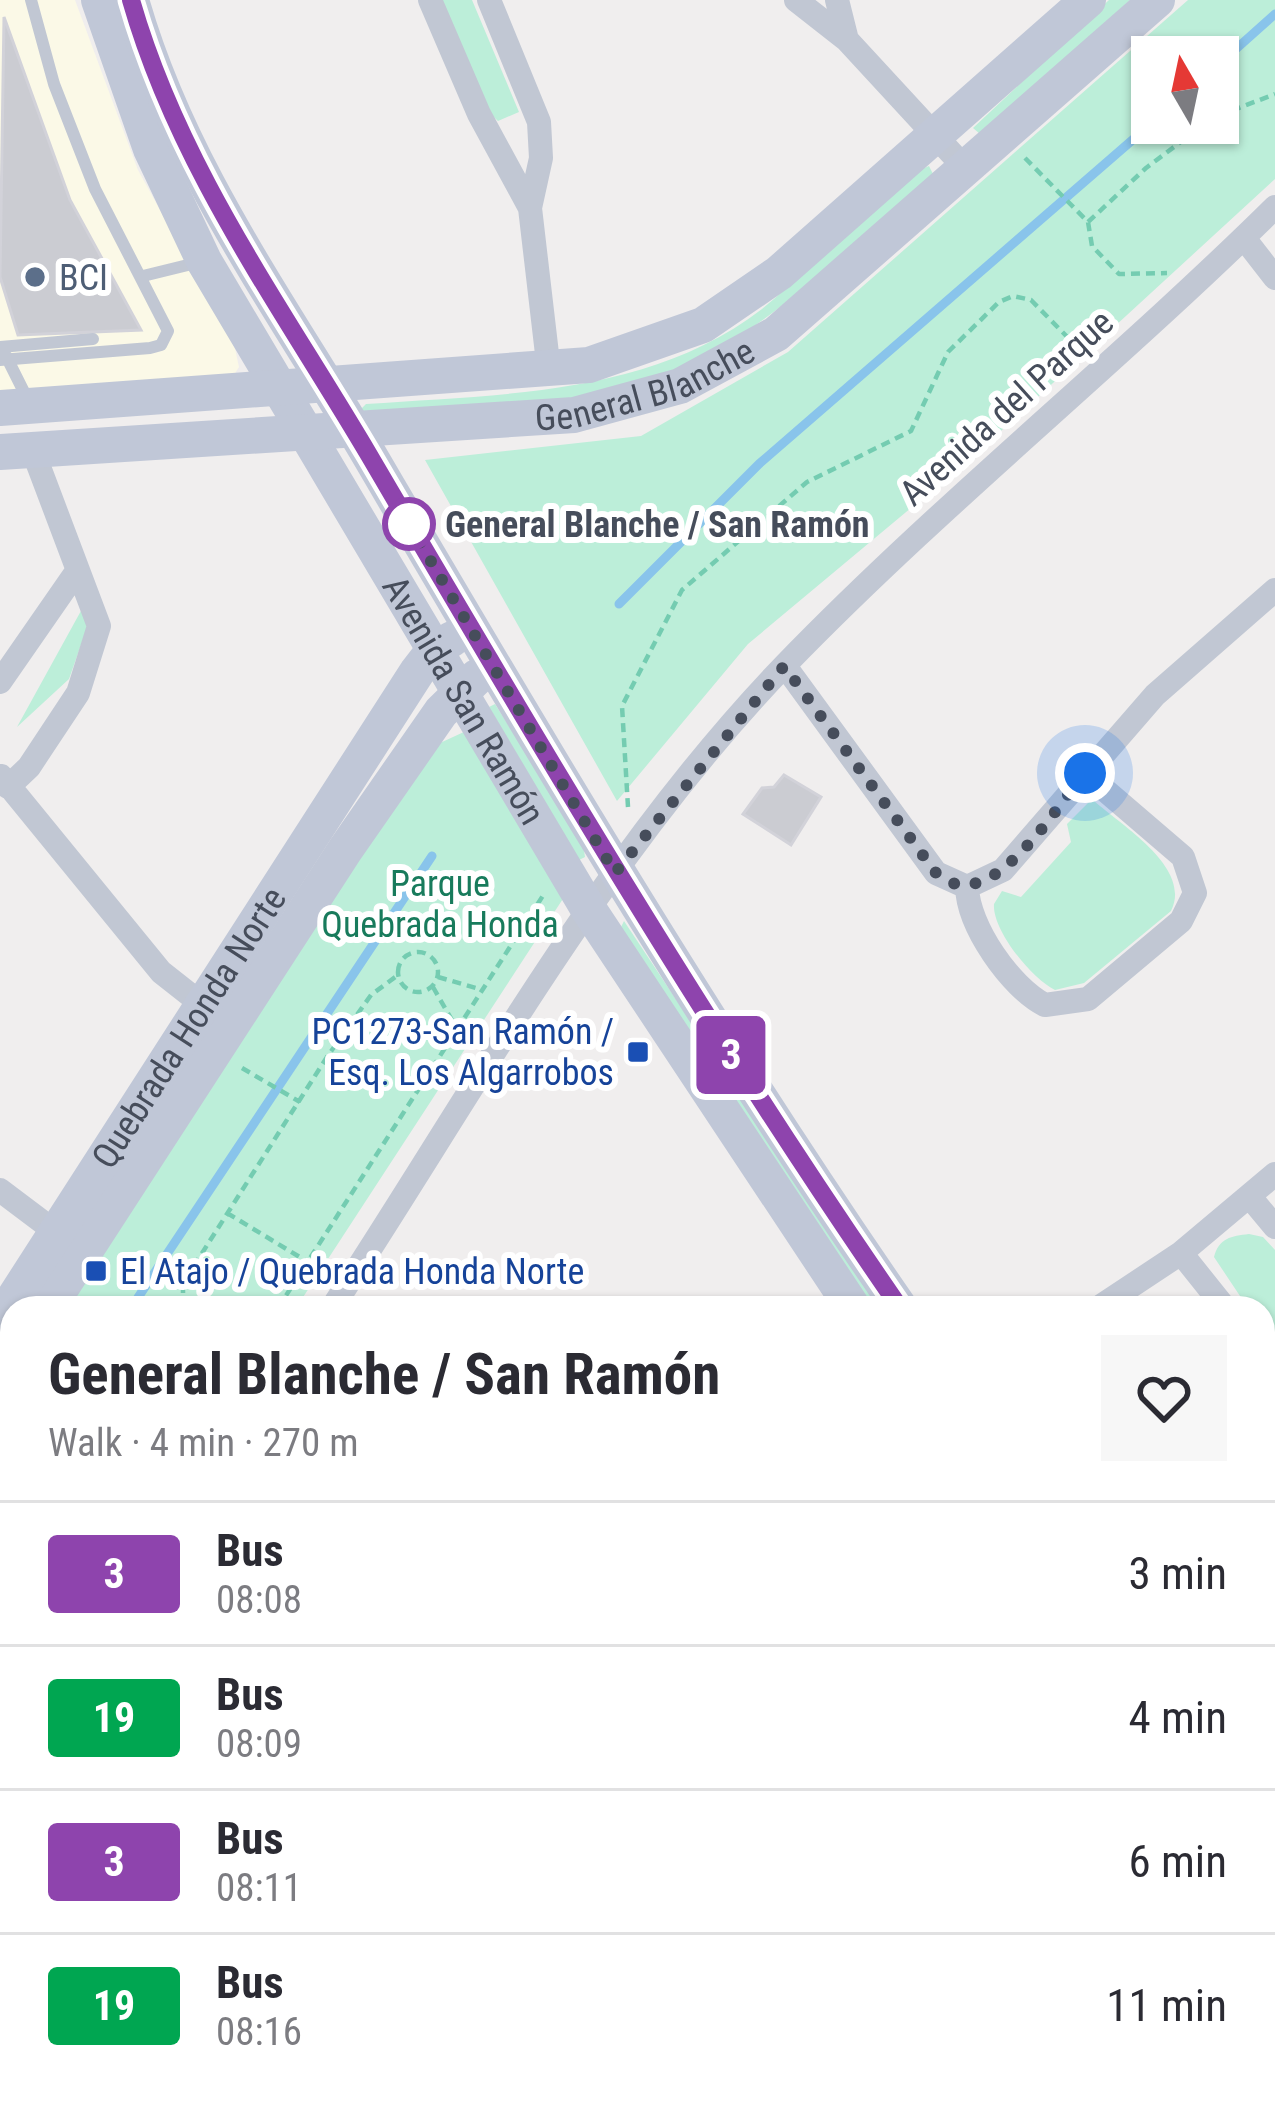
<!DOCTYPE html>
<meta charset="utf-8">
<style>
:root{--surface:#fff;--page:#f7f7f7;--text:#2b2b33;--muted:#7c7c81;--line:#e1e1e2}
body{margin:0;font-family:"Roboto Condensed",sans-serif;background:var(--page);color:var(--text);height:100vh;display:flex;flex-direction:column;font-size:45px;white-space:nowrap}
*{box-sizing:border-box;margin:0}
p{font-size:39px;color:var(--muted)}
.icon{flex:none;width:66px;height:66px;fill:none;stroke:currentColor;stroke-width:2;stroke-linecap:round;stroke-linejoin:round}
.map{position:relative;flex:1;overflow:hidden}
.side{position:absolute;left:0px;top:1296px;width:1275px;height:807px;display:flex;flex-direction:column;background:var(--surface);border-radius:36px 36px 0 0;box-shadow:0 3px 9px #0004}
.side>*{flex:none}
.badge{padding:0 24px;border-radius:9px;font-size:42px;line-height:78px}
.needle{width:78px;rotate:351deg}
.fabs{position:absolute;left:1131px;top:36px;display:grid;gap:24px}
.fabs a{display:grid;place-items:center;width:108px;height:108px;border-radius:0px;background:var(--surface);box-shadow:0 3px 9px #0004;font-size:60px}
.you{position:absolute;width:60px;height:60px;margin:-30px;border:9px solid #fff;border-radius:50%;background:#1a73e8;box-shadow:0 0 0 18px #1a73e833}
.map>.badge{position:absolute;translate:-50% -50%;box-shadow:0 0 0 6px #fff}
.round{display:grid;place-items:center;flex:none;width:126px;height:126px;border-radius:0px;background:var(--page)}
.overview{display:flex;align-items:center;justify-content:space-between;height:204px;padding:0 48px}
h1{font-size:57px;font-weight:700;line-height:90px}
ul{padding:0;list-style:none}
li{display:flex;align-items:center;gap:36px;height:144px;padding:0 48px;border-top:3px solid var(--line)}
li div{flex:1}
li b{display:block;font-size:45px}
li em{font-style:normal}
li .badge{min-width:132px;font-weight:700;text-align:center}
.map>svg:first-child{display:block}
.commercial{fill:#fbf9e7}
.green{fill:#bceed9;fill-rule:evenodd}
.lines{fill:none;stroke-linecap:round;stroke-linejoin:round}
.stream{stroke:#89c4eb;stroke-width:9}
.building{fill:#cbccd2;stroke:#d2d2d9;stroke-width:3}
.path{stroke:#74ccb1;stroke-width:4.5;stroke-dasharray:9 6;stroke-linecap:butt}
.lane{stroke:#c1c7d3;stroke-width:12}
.street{stroke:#c1c7d3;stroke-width:24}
.secondary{stroke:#c0c7d7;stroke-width:36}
.line-casing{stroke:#fff;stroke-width:27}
.line{stroke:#8e44ad;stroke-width:18}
.walk{stroke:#464d5b;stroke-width:12;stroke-dasharray:0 21.6}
.service-dot{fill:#5c6f8a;stroke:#fff;stroke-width:4.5}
.stop-dot{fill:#fff;stroke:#8e44ad;stroke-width:6}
.transit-dot{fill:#1a4fb4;stroke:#fff;stroke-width:4.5}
.labels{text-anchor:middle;stroke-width:12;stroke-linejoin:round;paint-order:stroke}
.service-label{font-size:36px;fill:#4e5e75;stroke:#fff;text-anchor:start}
.street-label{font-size:36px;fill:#464d5b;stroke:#fff}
.stop-label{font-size:36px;font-weight:bold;fill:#464d5b;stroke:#fff;text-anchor:start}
.park-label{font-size:36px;fill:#187b5c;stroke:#fff}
.transit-label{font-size:36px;fill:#164399;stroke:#fff;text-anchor:end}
</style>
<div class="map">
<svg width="1275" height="2102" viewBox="0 0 1275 2102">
<rect width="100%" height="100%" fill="#f0eeee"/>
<path class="commercial" d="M 0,0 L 75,0 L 138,170 L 234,344 L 239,367 L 234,375 L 0,400 Z"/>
<path class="green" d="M 441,0 L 472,0 L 519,112 L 498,121 L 482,106 Z
M 1109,0 L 1130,0 L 989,130 L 980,134 L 973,128 Z
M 1188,0 L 1275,0 L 1275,179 L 978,452 L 748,644 L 617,801 L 425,460 L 641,436 L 788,352 ZM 1152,57 L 1218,57 L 1218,123 L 1152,123 Z
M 929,166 L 933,174 C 833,261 735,369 599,396 C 525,410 445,410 369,417 L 360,410 L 366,404 C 501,394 649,396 762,309 C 803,277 888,181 929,166 Z
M 82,609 L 88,625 L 69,679 L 17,727 Z
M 495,704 L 583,844 L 585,857 L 579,860 L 489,707 Z
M 466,731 L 570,888 L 296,1308 L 68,1308 L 427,749 Z
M 1092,799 C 1120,825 1193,867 1171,911 L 1084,983 L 1055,990 C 1032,979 992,930 994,904 L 1002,891 L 1021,897 L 1071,842 L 1067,824 Z
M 624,921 L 881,1308 L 864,1308 L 619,931 Z
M 1249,1234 L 1263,1237 L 1275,1250 L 1275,1341 L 1263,1326 L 1263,1308 L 1248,1308 L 1214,1257 C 1219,1238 1231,1236 1249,1234 Z
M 12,1391 L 12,1701 L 0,1714 L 0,1408 Z"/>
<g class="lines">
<path class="stream" d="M 1218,65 L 1275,14
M 619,604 L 759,464 L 1152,123
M 131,1308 L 432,856
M 0,1495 L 12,1478"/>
</g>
<path class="building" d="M 4,17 L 70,200 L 141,330 L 18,335 L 0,277 Z
M 784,775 L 821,797 L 791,845 L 743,814 L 762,788 L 774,787 Z"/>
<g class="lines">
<path class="path" d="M 1218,116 L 1275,94
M 1025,158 L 1088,222 L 1092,246 L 1119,274 L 1167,273
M 1088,222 L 1146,168 L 1206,123
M 628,807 L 622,706 L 682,590 L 807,482 L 911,431 L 948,352 L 999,302 L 1013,296 L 1031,300 L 1083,353
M398 972a20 20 0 1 1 40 0a20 20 0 1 1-40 0Z
M 438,977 L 483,990
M 433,987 L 457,1029
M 242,1068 L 300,1102
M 227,1213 L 308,1262
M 183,1308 L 183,1283 L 327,1057 L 371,995 L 398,975
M 278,1308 L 544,894
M 0,1421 L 12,1405
M 0,1557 L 12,1549
M 0,1690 L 12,1677"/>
<path class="lane" d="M 143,276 L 200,262
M 0,347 L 93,339
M 5,354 L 28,400
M 0,360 L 150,348 L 161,345 L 168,331 L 95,189 L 54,84 L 31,0"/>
<path class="street" d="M 430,0 L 479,114 L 530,208
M 489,0 L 539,122 L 541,158 L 530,208 L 549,371
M 796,0 L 847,40 L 966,169
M 837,0 L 847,40
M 1244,238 L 1275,278
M 785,666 L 936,873 L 967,887 L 1003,870 L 1155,695 L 1275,590
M 0,682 L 77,571
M 1,776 L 161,972 L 213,1013
M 8,787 L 29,767 L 78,693 L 99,626 L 33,451
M 967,887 C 968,926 1010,987 1045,1005 L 1088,999 L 1181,921 L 1195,893 L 1183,857 L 1085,773
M 0,1190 L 65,1239
M 1250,1197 L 1275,1227
M 1181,1253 L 1225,1308
M 332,1308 C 475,1090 603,854 785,665 C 941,504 1116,364 1275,207
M 1098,1308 L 1181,1253 L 1275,1174
M 1263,1349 L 1275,1362
M 1263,1755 L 1275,1747
M 0,1756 L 12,1743
M 0,1960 L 12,1983
M 70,2091 L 76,2102
M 366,2091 L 371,2102
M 962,2091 L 968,2102
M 742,2102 L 764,2091"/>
<g class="secondary">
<path id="s1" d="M 99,0 L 151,149 L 204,261 L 589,910 L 853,1308"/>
<path d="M 131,0 C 179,169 283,308 371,458 C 540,747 710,1033 900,1308"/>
<path d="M 0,408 L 589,365 L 703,325 L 779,273 L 1088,0"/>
<path id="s2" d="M 0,452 L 574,415 L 680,386 L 776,334 L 1157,0"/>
<path d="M 48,1308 L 345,850 L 441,712 L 477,677"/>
<path id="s3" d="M 0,1320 L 417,672 L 434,650 L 452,639"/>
<path d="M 0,1374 L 12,1358"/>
<path d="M 1263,1795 L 1275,1809"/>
<path d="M 1263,1859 L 1275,1873"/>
</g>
</g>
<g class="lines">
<g class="line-casing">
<path id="line" d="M 131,0 C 179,168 281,306 369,455 C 539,745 709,1032 900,1308"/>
</g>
<use href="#line" class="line"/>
<path class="walk" d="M 409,524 L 615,873 L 784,666 L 936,873 C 989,921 1054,809 1085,773"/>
</g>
<circle class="service-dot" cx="35" cy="277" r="12"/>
<circle class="stop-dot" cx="409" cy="524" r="24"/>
<g class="transit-dot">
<rect x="626" y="1040" width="24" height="24" rx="6"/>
<rect x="84" y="1259" width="24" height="24" rx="6"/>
</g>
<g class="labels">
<g class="service-label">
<text x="59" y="290">BCI</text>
</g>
<g class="street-label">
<text dy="13" stroke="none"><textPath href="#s2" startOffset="651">General Blanche</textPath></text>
<text transform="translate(1006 407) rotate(-42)" y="13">Avenida del Parque</text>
<text dy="13" stroke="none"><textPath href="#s1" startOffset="792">Avenida San Ramón</textPath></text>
<text dy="13" stroke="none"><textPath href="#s3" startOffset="348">Quebrada Honda Norte</textPath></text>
</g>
<g class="stop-label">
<text x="445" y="537">General Blanche / San Ramón</text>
</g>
<g class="park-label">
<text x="440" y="896">Parque<tspan x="440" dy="41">Quebrada Honda</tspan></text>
</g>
<g class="transit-label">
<text x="614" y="1044">PC1273-San Ramón /<tspan x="614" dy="41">Esq. Los Algarrobos</tspan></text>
<text x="120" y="1284" text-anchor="start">El Atajo / Quebrada Honda Norte</text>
</g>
</g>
</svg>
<div class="fabs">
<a><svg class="needle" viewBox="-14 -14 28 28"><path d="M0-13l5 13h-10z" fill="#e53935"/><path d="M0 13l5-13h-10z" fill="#7c7c81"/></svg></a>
</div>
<div class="you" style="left:1085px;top:773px"></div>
<b class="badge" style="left:731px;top:1055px;background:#8e44ad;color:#fff">3</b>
<section class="side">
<div class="overview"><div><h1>General Blanche / San Ramón</h1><p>Walk · 4 min · 270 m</p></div><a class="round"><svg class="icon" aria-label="heart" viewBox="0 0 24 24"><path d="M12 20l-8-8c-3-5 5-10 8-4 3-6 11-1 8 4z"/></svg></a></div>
<ul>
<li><span class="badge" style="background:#8e44ad;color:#fff">3</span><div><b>Bus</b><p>08:08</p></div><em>3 min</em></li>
<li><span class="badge" style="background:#00a651;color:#fff">19</span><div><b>Bus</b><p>08:09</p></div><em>4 min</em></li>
<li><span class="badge" style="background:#8e44ad;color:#fff">3</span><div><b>Bus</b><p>08:11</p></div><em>6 min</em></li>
<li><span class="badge" style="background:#00a651;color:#fff">19</span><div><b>Bus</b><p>08:16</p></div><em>11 min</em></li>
</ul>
</section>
</div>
